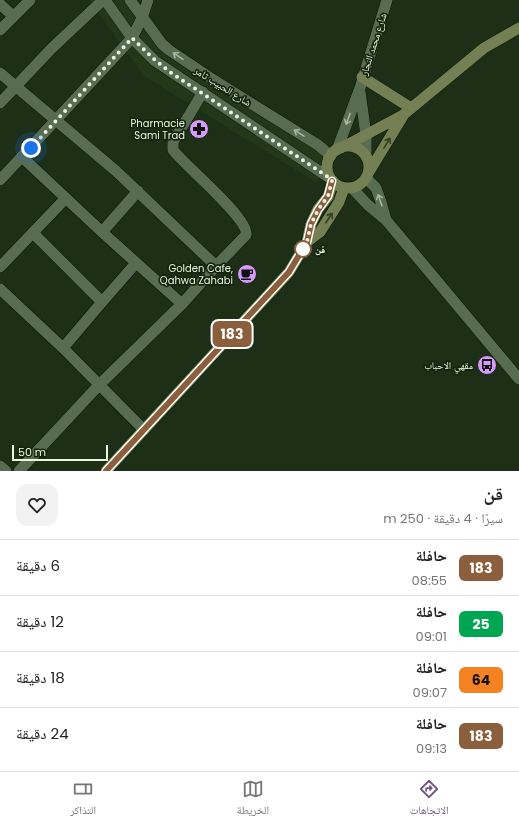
<!DOCTYPE html>
<html lang="ar">
<meta charset="utf-8">
<style>
:root{--surface:#fff;--page:#f2f2f2;--text:#222;--muted:#767676;--line:#e0e0e0;--accent:#735883}
body{margin:0;font-family:Poppins,"Noto Naskh Arabic",sans-serif;background:var(--page);color:var(--text);direction:rtl;height:100vh;display:flex;flex-direction:column;font-size:15px;white-space:nowrap}
*{box-sizing:border-box;margin:0}
p{font-size:13px;color:var(--muted)}
.icon{flex:none;width:22px;height:22px;fill:none;stroke:currentColor;stroke-width:2;stroke-linecap:round;stroke-linejoin:round}
.map{position:relative;height:471px;overflow:hidden;direction:ltr}
.side{display:flex;flex-direction:column;background:var(--surface);flex:1}
.side>*{flex:none}
.badge{padding:0 8px;border-radius:6px;font-size:14px;line-height:26px}
.scale{position:absolute;left:12px;bottom:10px;width:96px;box-sizing:border-box;padding-left:4px;border:2px solid #e9f5e5;border-top:0;font-size:11px;line-height:14px;white-space:nowrap;color:#e9f5e5;-webkit-text-stroke:3px #14250d;paint-order:stroke}
.you{position:absolute;width:20px;height:20px;margin:-10px;border:3px solid #fff;border-radius:50%;background:#1a73e8;box-shadow:0 0 0 6px #1a73e833}
.map>.badge{position:absolute;translate:-50% -50%;box-shadow:0 0 0 2px #fff}
.round{display:grid;place-items:center;flex:none;width:42px;height:42px;border-radius:12px;background:var(--page)}
.headline{display:flex;align-items:center;justify-content:space-between;height:68px;padding:0 16px}
h1{font-size:19px;font-weight:700;line-height:30px}
ul{padding:0;list-style:none}
li{display:flex;align-items:center;gap:12px;height:56px;padding:0 16px;border-top:1px solid var(--line)}
li div{flex:1}
li b{display:block;font-size:15px}
li em{font-style:normal}
li .badge{min-width:44px;font-weight:700;text-align:center}
.menu{display:flex;justify-content:space-around;align-items:center;height:56px;border-top:1px solid var(--line);background:var(--surface);font-size:11px;color:var(--muted)}
.menu a{display:grid;justify-items:center;gap:2px}
.menu .selected{color:var(--accent)}
.map>svg:first-child{display:block}
.built{fill:#223819}
.lines{fill:none;stroke-linecap:round;stroke-linejoin:round}
.minor-casing{stroke:#061702;stroke-width:12}
.tertiary-casing{stroke:#061702;stroke-width:12}
.secondary-casing{stroke:#061702;stroke-width:12}
.minor{stroke:#586c51;stroke-width:11}
.tertiary{stroke:#586c51;stroke-width:11}
.secondary{stroke:#748053;stroke-width:11}
.oneway{stroke:#a8b7a2}
.oneway2{stroke:#314022}
.line-casing{stroke:#fff;stroke-width:9}
.line{stroke:#8b5e3c;stroke-width:6}
.walk{stroke:#e9f5e5;stroke-width:4;stroke-dasharray:0 7.2}
.stop-dot{fill:#fff;stroke:#8b5e3c;stroke-width:2}
.labels{text-anchor:middle;stroke-width:3.5;stroke-linejoin:round;paint-order:stroke}
.street-label{font-size:10px;fill:#e9f5e5;stroke:#14250d}
.poi-label{font-size:10px;fill:#e9f5e5;stroke:#14250d;text-anchor:end}
.stop-label{font-size:10px;font-weight:bold;fill:#e9f5e5;stroke:#14250d;text-anchor:start}
</style>
<div class="map">
<svg width="519" height="471" viewBox="0 0 519 471">
<rect width="100%" height="100%" fill="#1d2f16"/>
<path class="built" d="M 89,0 L 138,0 L 175,52 L 330,147 L 317,183 L 144,76 Z"/>
<g class="lines">
<g class="minor-casing">
<path id="minor" d="M 105,0 L 132,38 L 155,61 L 331,179
M 130,0 L 162,44 L 169,50 L 212,79 L 318,145 L 331,156
M 0,4 L 13,16
M 0,30 L 30,0
M 0,73 L 116,171 L 216,266
M 0,103 L 52,48 L 103,0
M 22,157 L 102,232 L 182,304
M 0,180 L 132,38 L 142,18 L 148,0
M 352,188 L 368,205 L 386,220 L 381,202 L 376,188 L 366,178
M 386,220 L 519,379
M 102,232 L 138,191
M 33,233 L 102,302
M 0,267 L 66,198
M 0,289 L 63,348 L 144,430
M 63,348 L 102,302 L 136,263
M 0,466 L 6,471
M 19,471 L 99,385 L 182,304 L 216,266 L 246,235 C 250,219 185,166 173,150 L 173,142 L 203,92"/>
</g>
<g class="tertiary-casing">
<path id="tertiary" d="M 360,92 L 366,135 L 366,156
M 337,150 L 360,88 L 387,0"/>
</g>
<g class="secondary-casing">
<path id="secondary" d="M 362,77 L 411,108
M327 167a21 21 0 1 1 42 0a21 21 0 1 1-42 0Z
M 341,148 L 403,115 L 484,48 L 519,28
M 369,172 L 403,116
M 307,242 L 320,232 L 339,202 L 344,188
M 106,471 L 289,272 L 307,242 L 311,224 L 318,209 L 328,197 L 333,181"/>
</g>
<use href="#minor" class="minor"/>
<use href="#tertiary" class="tertiary"/>
<use href="#secondary" class="secondary"/>
</g>
<defs><path id="oneway-shaft" d="M-6 0H5M1.5-3L5.5 0L1.5 3" fill="none" stroke-width="1.6" stroke-linecap="round" stroke-linejoin="round"/></defs>
<g class="oneway">
<use href="#oneway-shaft" transform="translate(178 56) rotate(-146)"/>
<use href="#oneway-shaft" transform="translate(348 119) rotate(110)"/>
<use href="#oneway-shaft" transform="translate(299 133) rotate(-148)"/>
<use href="#oneway-shaft" transform="translate(380 200) rotate(-109)"/>
</g>
<g class="oneway2">
<use href="#oneway-shaft" transform="translate(387 143) rotate(-59)"/>
<use href="#oneway-shaft" transform="translate(329 218) rotate(-57)"/>
</g>
<g class="lines">
<g class="line-casing">
<path id="line" d="M 106,471 L 289,272 L 307,242 L 311,224 L 318,210 L 328,196 L 332,181"/>
</g>
<use href="#line" class="line"/>
<path class="walk" d="M 31,148 L 132,38 L 155,60 L 170,72 L 331,179 L 332,181 L 328,196 L 318,210 L 311,224 L 307,242 L 301,252 L 303,249"/>
</g>
<defs>
<g id="pharmacy-disc" transform="scale(1)"><circle r="9.5" fill="#d69bfa" stroke="#14250d"/><path d="M-2-6h4v4h4v4h-4v4h-4v-4h-4v-4h4Z" fill="#111"/></g>
<g id="cafe-disc" transform="scale(1)"><circle r="9.5" fill="#d69bfa" stroke="#14250d"/><path d="M-5.5-4.5H6V0H3Q3 3.5 0 3.5H-2.5Q-5.5 3.5-5.5 0ZM3-3.2v2h1.7v-2ZM-6 4.5H4V6H-6Z" fill="#111"/></g>
<g id="bus-disc" transform="scale(1)"><circle r="9.5" fill="#d69bfa" stroke="#14250d"/><path d="M-5-6H5V4H4V6H2V4H-2V6H-4V4H-5ZM-3.5-4V0h7V-4ZM-3.5 1.2v1.5H-2V1.2ZM2 1.2v1.5H3.5V1.2Z" fill="#111"/></g>
</defs>
<g fill-rule="evenodd">
<use href="#pharmacy-disc" x="199" y="129"/>
<use href="#cafe-disc" x="247" y="274"/>
<use href="#bus-disc" x="487" y="365"/>
</g>
<circle class="stop-dot" cx="303" cy="249" r="8"/>
<g class="labels">
<g class="street-label">
<text transform="translate(373 44) rotate(-72)" y="4">شارع محمد النجار</text>
<text transform="translate(223 86) rotate(32)" y="4">شارع الحبيب ثامر</text>
</g>
<g class="poi-label">
<text x="185" y="127">Pharmacie<tspan x="185" dy="12">Sami Trad</tspan></text>
<text x="233" y="272">Golden Cafe,<tspan x="233" dy="12">Qahwa Zahabi</tspan></text>
<text x="473" y="369">مقهي الاحباب</text>
</g>
<g class="stop-label">
<text x="315" y="253">قن</text>
</g>
</g>
</svg>
<div class="scale">50 m</div>
<div class="you" style="left:31px;top:148px"></div>
<b class="badge" style="left:232px;top:334px;background:#8b5e3c;color:#fff">183</b>
</div>
<section class="side">
<div class="headline"><div><h1>قن</h1><p>سيرًا · 4 دقيقة · 250 m</p></div><a class="round"><svg class="icon" aria-label="heart" viewBox="0 0 24 24"><path d="M12 20l-8-8c-3-5 5-10 8-4 3-6 11-1 8 4z"/></svg></a></div>
<ul>
<li><span class="badge" style="background:#8b5e3c;color:#fff">183</span><div><b>حافلة</b><p>08:55</p></div><em>6 دقيقة</em></li>
<li><span class="badge" style="background:#00a651;color:#fff">25</span><div><b>حافلة</b><p>09:01</p></div><em>12 دقيقة</em></li>
<li><span class="badge" style="background:#f58220;color:#111">64</span><div><b>حافلة</b><p>09:07</p></div><em>18 دقيقة</em></li>
<li><span class="badge" style="background:#8b5e3c;color:#fff">183</span><div><b>حافلة</b><p>09:13</p></div><em>24 دقيقة</em></li>
</ul>
</section>
<nav class="menu">
<a class="selected"><svg class="icon" aria-label="directions" viewBox="0 0 24 24"><path d="M12 3l9 9-9 9-9-9zM9 14v-3h6M13 9l2 2-2 2"/></svg>الاتجاهات</a>
<a><svg class="icon" aria-label="map" viewBox="0 0 24 24"><path d="M3 6l6-2 6 2 6-2v14l-6 2-6-2-6 2zM9 4v14M15 6v14"/></svg>الخريطة</a>
<a><svg class="icon" aria-label="tickets" viewBox="0 0 24 24"><path d="M3 7h18v10H3zM15 7v10"/></svg>التذاكر</a>
</nav>
